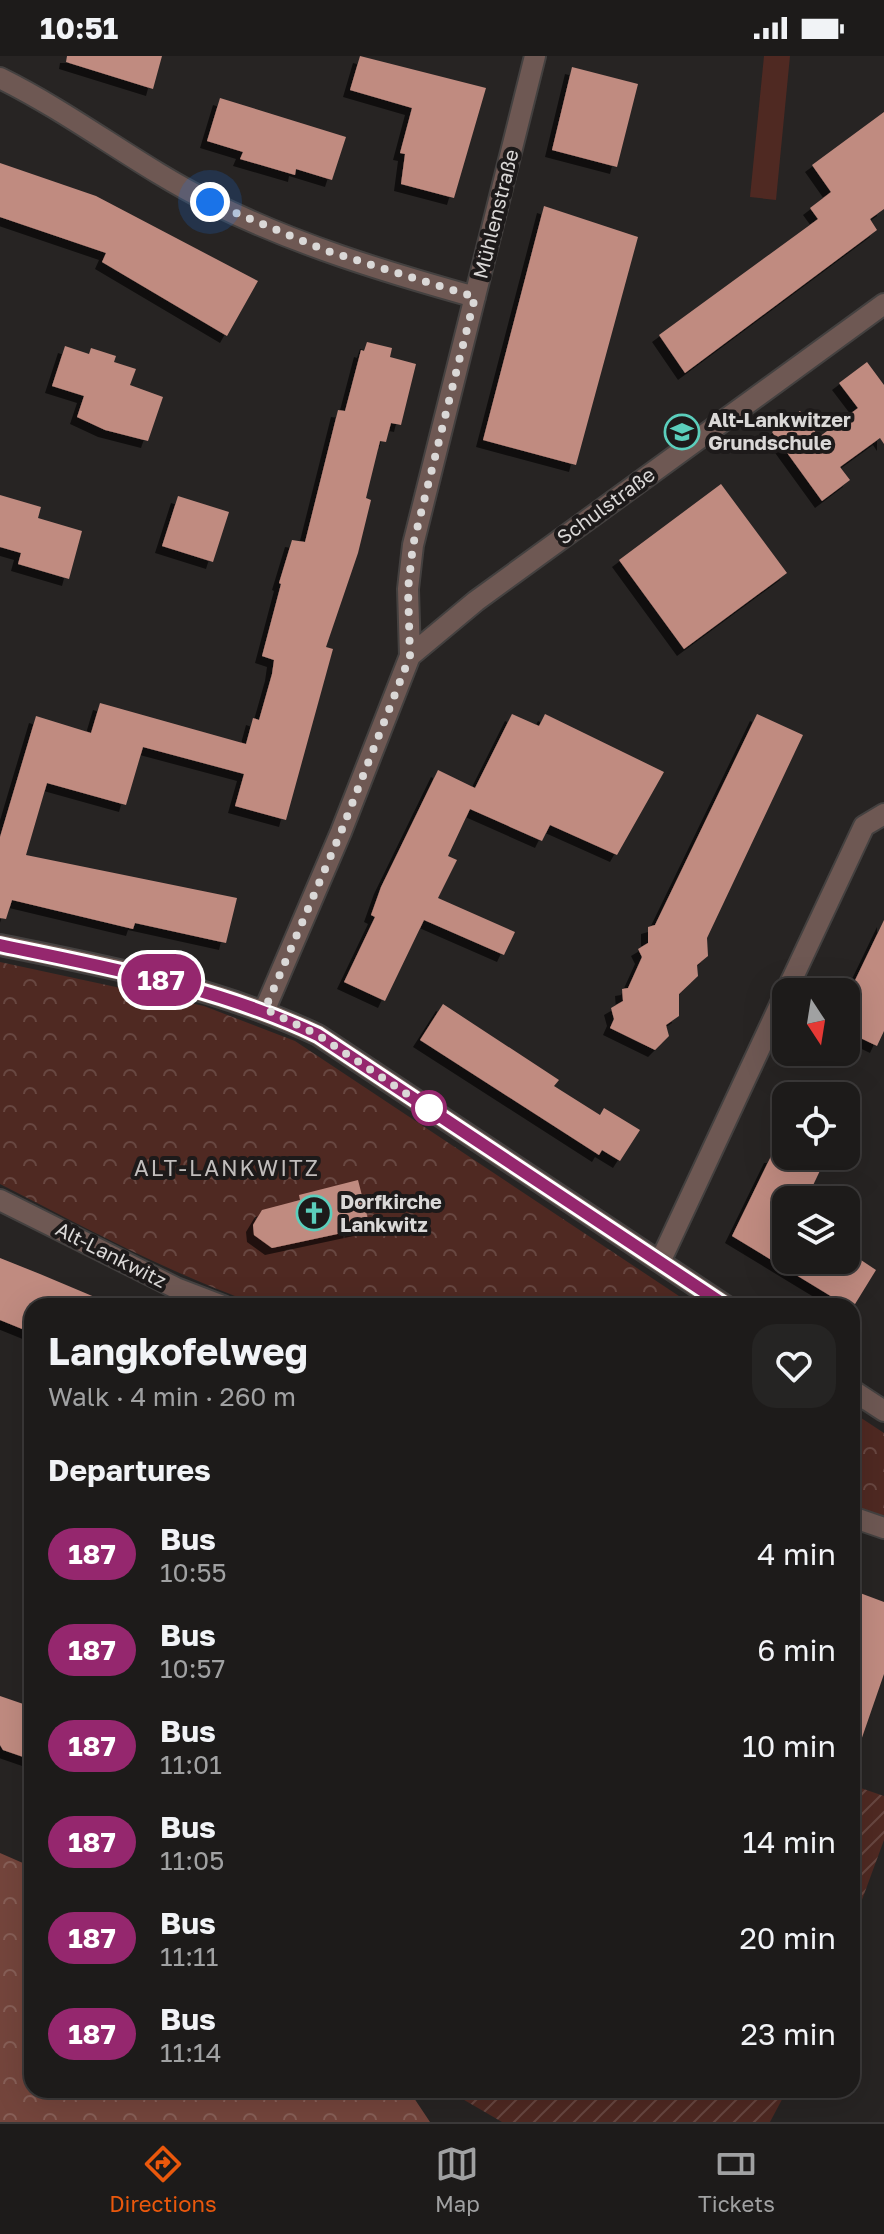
<!DOCTYPE html>
<meta charset="utf-8">
<style>
:root{--surface:#1d1b1a;--page:#252423;--text:#f1f3f6;--muted:#a0a1a2;--line:#3b3939;--accent:#ea580c}
body{margin:0;font-family:"Golos Text",sans-serif;background:var(--page);color:var(--text);height:100vh;display:flex;flex-direction:column;font-size:30px;white-space:nowrap}
*{box-sizing:border-box;margin:0}
p{font-size:26px;color:var(--muted)}
.icon{flex:none;width:44px;height:44px;fill:none;stroke:currentColor;stroke-width:2;stroke-linecap:round;stroke-linejoin:round}
.map{position:relative;flex:1;overflow:hidden}
.details{position:absolute;left:24px;top:1242px;width:836px;height:800px;display:flex;flex-direction:column;background:var(--surface);border-radius:24px;box-shadow:0 8px 32px #0002,0 0 0 2px var(--line)}
.details>*{flex:none}
.badge{padding:0 16px;border-radius:26px;font-size:28px;line-height:52px}
.needle{width:52px;rotate:168deg}
.buttons{position:absolute;left:772px;top:922px;display:grid;gap:16px}
.buttons a{display:grid;place-items:center;width:88px;height:88px;border-radius:16px;background:var(--surface);box-shadow:0 8px 32px #0002,0 0 0 2px var(--line);font-size:40px}
.you{position:absolute;width:40px;height:40px;margin:-20px;border:6px solid #fff;border-radius:50%;background:#1a73e8;box-shadow:0 0 0 12px #1a73e833}
.map>.badge{position:absolute;translate:-50% -50%;box-shadow:0 0 0 4px #fff}
h2{padding:0 24px;font-size:30px;line-height:72px}
.round{display:grid;place-items:center;flex:none;width:84px;height:84px;border-radius:24px;background:var(--page)}
.head{display:flex;align-items:center;justify-content:space-between;height:136px;padding:0 24px}
h1{font-size:38px;font-weight:700;line-height:60px}
ul{padding:0;list-style:none}
li{display:flex;align-items:center;gap:24px;height:96px;padding:0 24px}
li div{flex:1}
li b{display:block;font-size:30px}
li em{font-style:normal}
li .badge{min-width:88px;font-weight:700;text-align:center}
.status{display:flex;justify-content:space-between;align-items:center;height:56px;padding:0 40px;background:var(--surface);direction:ltr}
.status svg{height:22px;fill:currentColor}
.tab-bar{display:flex;justify-content:space-around;align-items:center;height:112px;border-top:2px solid var(--line);background:var(--surface);font-size:22px;color:var(--muted)}
.tab-bar a{display:grid;justify-items:center;gap:4px}
.tab-bar .active{color:var(--accent)}
.map>svg:first-child{display:block}
.grass{fill:#4f2922}
.forest{fill:url(#forest-crowns)}
.park{fill:url(#park-crowns)}
.garden{fill:url(#garden-furrows)}
.building{fill:#c08b80;filter:url(#shadow)}
.lines{fill:none;stroke-linecap:round;stroke-linejoin:round}
.minor-casing{stroke:#444140;stroke-width:24}
.minor{stroke:#6e5853;stroke-width:20}
.line-casing{stroke:#fff;stroke-width:18}
.line{stroke:#95276e;stroke-width:12}
.walk{stroke:#dad8d7;stroke-width:8;stroke-dasharray:0 14.4}
.stop-dot{fill:#fff;stroke:#95276e;stroke-width:4}
.labels{text-anchor:middle;stroke-width:8;stroke-linejoin:round;paint-order:stroke}
.street-label{font-size:20px;fill:#dad8d7;stroke:#1d1a1a}
.poi-label{font-size:20px;font-weight:bold;fill:#dad8d7;stroke:#1d1a1a;text-anchor:start}
.neighbourhood-label{font-size:22px;letter-spacing:2px;fill:#c1bdbc;stroke:#1d1a1a}
</style>
<div class="status"><b>10:51</b><svg viewBox="0 0 49 12"><path d="M0 12V9h3v3zM5 12V6h3v6zM10 12V3h3v9zM15 12V0h3v12zM26 1h20v11H26zM47 4h2v5h-2z"/></svg></div>
<div class="map">
<svg width="884" height="2066" viewBox="0 0 884 2066">
<defs>
<pattern id="forest-crowns" width="20" height="18" patternUnits="userSpaceOnUse" patternTransform="scale(2)"><rect width="20" height="18" fill="#74453c"/><path d="M2 6a3 3 0 1 1 6 0M12 15a3 3 0 1 1 6 0" fill="none" stroke="#875f57"/></pattern>
<pattern id="park-crowns" width="20" height="18" patternUnits="userSpaceOnUse" patternTransform="scale(2)"><rect width="20" height="18" fill="#4f2922"/><path d="M2 6a3 3 0 1 1 6 0M12 15a3 3 0 1 1 6 0" fill="none" stroke="#684741"/></pattern>
<pattern id="garden-furrows" width="10" height="10" patternUnits="userSpaceOnUse" patternTransform="scale(2)"><rect width="10" height="10" fill="#4f2922"/><path d="M-1 1l2-2M0 10L10 0M9 11l2-2" fill="none" stroke="#684741"/></pattern>
<filter id="shadow"><feDropShadow dx="-7" dy="7" stdDeviation="0" flood-color="#0009"/></filter>
</defs>
<rect width="100%" height="100%" fill="#272423"/>
<path class="grass" d="M 764,0 L 790,0 L 776,144 L 750,141 Z"/>
<path class="forest" d="M 0,1797 L 32,1811 L 32,2034 L 414,2034 L 412,2039 L 430,2066 L 0,2066 Z"/>
<path class="park" d="M 0,906 L 204,950 L 295,985 L 694,1250 L 263,1250 C 172,1219 86,1172 0,1128 Z
M 852,1356 L 884,1377 L 884,1460 L 852,1449 Z"/>
<path class="garden" d="M 852,1729 L 884,1740 L 884,1784 L 852,1871 Z
M 447,2034 L 787,2034 L 770,2066 L 502,2066 Z"/>
<path class="building" d="M 67,0 L 162,0 L 153,33 L 66,6 Z
M 360,0 L 486,32 L 454,142 L 401,128 L 405,98 L 400,97 L 412,52 L 350,34 Z
M 572,11 L 638,28 L 617,111 L 552,94 Z
M 220,42 L 346,81 L 332,124 L 296,113 L 295,119 L 240,103 L 243,96 L 207,85 Z
M 884,56 L 884,153 L 870,163 L 877,174 L 685,317 L 659,279 L 818,163 L 810,152 L 831,136 L 812,109 Z
M 0,107 L 96,140 L 258,225 L 227,280 L 102,206 L 106,197 L 0,161 Z
M 544,150 L 638,181 L 576,409 L 483,384 Z
M 367,286 L 392,292 L 390,301 L 416,308 L 401,369 L 391,367 L 386,386 L 380,385 L 366,442 L 371,444 L 358,497 L 326,591 L 333,593 L 286,764 L 235,750 L 244,718 L 143,691 L 126,749 L 47,727 L 26,799 L 237,842 L 226,887 L 135,867 L 133,873 L 12,844 L 6,863 L 0,862 L 0,781 L 36,660 L 91,677 L 100,647 L 246,688 L 253,662 L 259,664 L 272,618 L 274,604 L 262,600 L 281,528 L 279,527 L 292,484 L 305,486 L 338,354 L 345,355 L 361,294 L 364,295 Z
M 65,290 L 89,298 L 91,292 L 116,300 L 114,306 L 136,313 L 130,329 L 163,341 L 148,385 L 105,374 L 77,361 L 84,340 L 52,330 Z
M 867,306 L 884,329 L 884,388 L 880,382 L 840,411 L 850,424 L 822,445 L 772,376 L 800,355 L 819,381 L 858,352 L 839,327 Z
M 721,428 L 787,517 L 684,593 L 619,504 Z
M 0,439 L 41,451 L 38,462 L 82,475 L 69,523 L 18,508 L 21,497 L 0,491 Z
M 178,440 L 229,456 L 213,506 L 162,490 Z
M 512,658 L 539,670 L 545,658 L 664,716 L 617,799 L 550,769 L 542,785 L 470,753 L 448,800 L 457,804 L 438,842 L 515,876 L 504,899 L 424,864 L 385,945 L 344,926 L 375,861 L 371,859 L 381,831 L 438,714 L 475,732 Z
M 757,658 L 803,679 L 707,882 L 708,900 L 697,909 L 698,920 L 679,938 L 679,960 L 666,969 L 669,980 L 655,994 L 610,972 L 614,963 L 611,952 L 623,945 L 622,933 L 628,932 L 642,901 L 638,893 L 648,887 L 648,871 L 655,869 Z
M 884,864 L 884,975 L 877,990 L 846,975 L 846,943 Z
M 443,948 L 559,1024 L 554,1030 L 600,1059 L 604,1052 L 640,1074 L 620,1105 L 602,1094 L 599,1099 L 420,984 Z
M 771,1100 L 827,1100 L 806,1144 L 786,1144 L 786,1204 L 861,1204 L 876,1214 L 852,1253 L 732,1180 Z
M 358,1124 L 370,1171 L 272,1192 L 254,1179 L 253,1169 L 262,1154 L 300,1144 L 299,1139 Z
M 0,1202 L 40,1218 L 116,1250 L 32,1250 L 32,1277 L 0,1264 Z
M 852,1534 L 884,1546 L 884,1618 L 856,1699 L 852,1699 Z
M 0,1640 L 32,1651 L 32,1704 L 3,1694 L 0,1689 Z"/>
<g class="lines">
<g class="minor-casing">
<path id="minor" d="M 0,22 C 73,58 138,110 210,146 C 294,188 385,216 475,241
M 410,600 L 476,545 L 884,248
M 0,889 C 109,911 217,931 318,979 L 726,1250
M 786,936 L 864,770 L 884,758
M 265,953 L 341,776 L 410,600 L 408,533 L 413,489 L 535,0
M 0,1144 L 176,1232 L 223,1250
M 660,1206 L 786,936
M 852,1334 L 884,1355
M 852,1461 L 884,1472"/>
</g>
<use href="#minor" class="minor"/>
</g>
<g class="lines">
<g class="line-casing">
<path id="line" d="M 0,889 C 109,912 217,931 318,979 L 726,1250"/>
</g>
<use href="#line" class="line"/>
<path class="walk" d="M 210,146 L 327,195 L 475,241 L 413,489 L 408,533 L 410,600 L 341,776 L 265,953 L 318,979 L 434,1056 L 429,1052"/>
</g>
<defs>
<g id="school-ring" transform="scale(1.8)"><circle r="9.5" fill="#1d1a1a" stroke="#5bcebc" stroke-width="1.5"/><path d="M0-5L7-2L0 1L-7-2ZM-4 1L0 2.5L4 1V4Q0 6-4 4Z" fill="#5bcebc"/></g>
<g id="church-ring" transform="scale(1.8)"><circle r="9.5" fill="#1d1a1a" stroke="#5bcebc" stroke-width="1.5"/><path d="M-1.2-6h2.4v3.5h3.3v2.4h-3.3V6h-2.4V-.1h-3.3v-2.4h3.3Z" fill="#5bcebc"/></g>
</defs>
<g fill-rule="evenodd">
<use href="#school-ring" x="682" y="376"/>
<use href="#church-ring" x="314" y="1157"/>
</g>
<circle class="stop-dot" cx="429" cy="1052" r="16"/>
<g class="labels">
<g class="street-label">
<text transform="translate(496 158) rotate(-76)" y="7">Mühlenstraße</text>
<text transform="translate(606 450) rotate(-36)" y="7">Schulstraße</text>
<text transform="translate(111 1199) rotate(27)" y="7">Alt-Lankwitz</text>
</g>
<g class="poi-label">
<text x="708" y="371">Alt-Lankwitzer<tspan x="708" dy="23">Grundschule</tspan></text>
<text x="340" y="1153">Dorfkirche<tspan x="340" dy="23">Lankwitz</tspan></text>
</g>
<g class="neighbourhood-label">
<text x="227" y="1120">ALT-LANKWITZ</text>
</g>
</g>
</svg>
<div class="buttons">
<a><svg class="needle" viewBox="-14 -14 28 28"><path d="M0-13l5 13h-10z" fill="#e53935"/><path d="M0 13l5-13h-10z" fill="#a0a1a2"/></svg></a>
<a><svg class="icon" aria-label="locate" viewBox="0 0 24 24"><circle cx="12" cy="12" r="6"/><path d="M12 2v4M12 18v4M2 12h4M18 12h4"/></svg></a>
<a><svg class="icon" aria-label="layers" viewBox="0 0 24 24"><path d="M12 4l9 5-9 5-9-5zM3 14l9 5 9-5"/></svg></a>
</div>
<div class="you" style="left:210px;top:146px"></div>
<b class="badge" style="left:161px;top:924px;background:#95276e;color:#fff">187</b>
<section class="details">
<div class="head"><div><h1>Langkofelweg</h1><p>Walk · 4 min · 260 m</p></div><a class="round"><svg class="icon" aria-label="heart" viewBox="0 0 24 24"><path d="M12 20l-8-8c-3-5 5-10 8-4 3-6 11-1 8 4z"/></svg></a></div>
<h2>Departures</h2>
<ul>
<li><span class="badge" style="background:#95276e;color:#fff">187</span><div><b>Bus</b><p>10:55</p></div><em>4 min</em></li>
<li><span class="badge" style="background:#95276e;color:#fff">187</span><div><b>Bus</b><p>10:57</p></div><em>6 min</em></li>
<li><span class="badge" style="background:#95276e;color:#fff">187</span><div><b>Bus</b><p>11:01</p></div><em>10 min</em></li>
<li><span class="badge" style="background:#95276e;color:#fff">187</span><div><b>Bus</b><p>11:05</p></div><em>14 min</em></li>
<li><span class="badge" style="background:#95276e;color:#fff">187</span><div><b>Bus</b><p>11:11</p></div><em>20 min</em></li>
<li><span class="badge" style="background:#95276e;color:#fff">187</span><div><b>Bus</b><p>11:14</p></div><em>23 min</em></li>
</ul>
</section>
</div>
<nav class="tab-bar">
<a class="active"><svg class="icon" aria-label="directions" viewBox="0 0 24 24"><path d="M12 3l9 9-9 9-9-9zM9 14v-3h6M13 9l2 2-2 2"/></svg>Directions</a>
<a><svg class="icon" aria-label="map" viewBox="0 0 24 24"><path d="M3 6l6-2 6 2 6-2v14l-6 2-6-2-6 2zM9 4v14M15 6v14"/></svg>Map</a>
<a><svg class="icon" aria-label="tickets" viewBox="0 0 24 24"><path d="M3 7h18v10H3zM15 7v10"/></svg>Tickets</a>
</nav>
